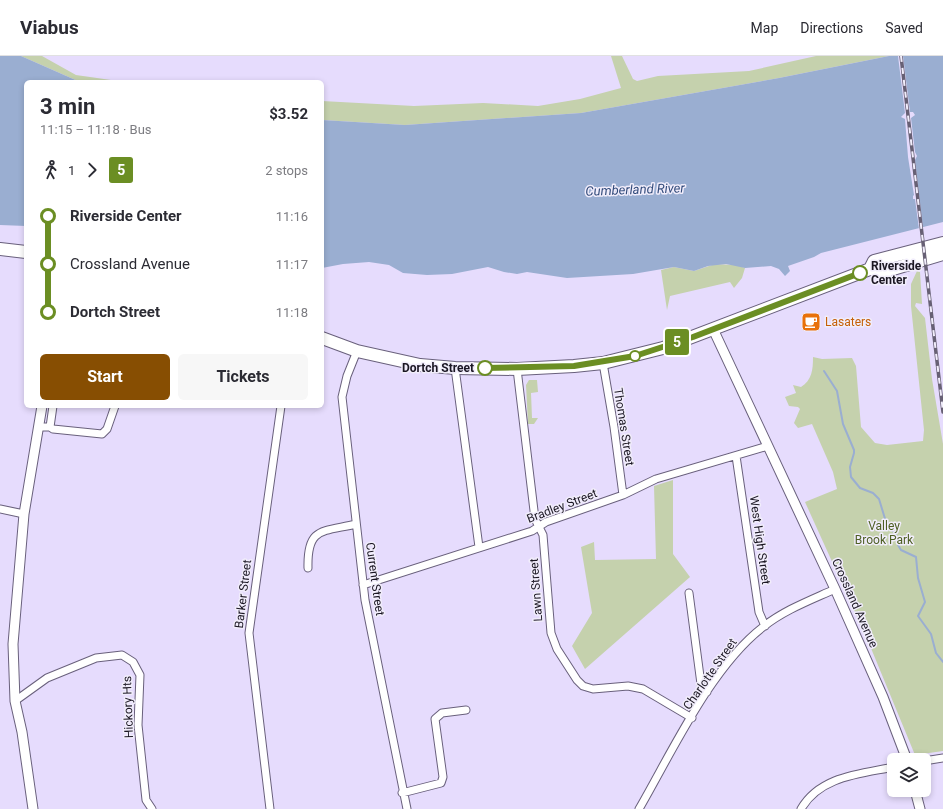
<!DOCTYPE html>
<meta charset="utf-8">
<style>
:root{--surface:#fff;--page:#f7f7f7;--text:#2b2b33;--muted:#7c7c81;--line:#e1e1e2;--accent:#874e02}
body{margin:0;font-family:Roboto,sans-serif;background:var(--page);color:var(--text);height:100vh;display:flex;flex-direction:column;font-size:15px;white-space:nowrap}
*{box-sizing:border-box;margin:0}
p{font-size:13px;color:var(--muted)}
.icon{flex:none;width:22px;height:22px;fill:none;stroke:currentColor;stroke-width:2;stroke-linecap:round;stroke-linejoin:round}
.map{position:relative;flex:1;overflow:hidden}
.details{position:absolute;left:24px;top:24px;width:300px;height:328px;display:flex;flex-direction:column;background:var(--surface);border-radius:6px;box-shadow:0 2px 6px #0003}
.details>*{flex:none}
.badge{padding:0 8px;border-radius:3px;font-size:14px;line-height:26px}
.buttons{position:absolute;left:887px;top:697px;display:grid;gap:8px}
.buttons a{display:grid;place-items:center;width:44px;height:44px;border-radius:6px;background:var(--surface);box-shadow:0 2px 6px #0003;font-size:20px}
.map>.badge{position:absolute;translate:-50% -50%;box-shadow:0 0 0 2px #fff}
.legs{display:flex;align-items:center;gap:6px;height:44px;padding:0 16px;font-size:13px}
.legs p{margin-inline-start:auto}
.summary{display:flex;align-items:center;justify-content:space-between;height:68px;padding:0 16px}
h1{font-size:22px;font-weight:700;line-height:30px}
.primary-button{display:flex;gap:8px;margin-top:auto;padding:8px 16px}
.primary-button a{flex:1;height:46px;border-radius:6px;background:var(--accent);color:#fff;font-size:16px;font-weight:700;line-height:46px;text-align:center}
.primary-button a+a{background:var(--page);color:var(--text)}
ul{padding:0 16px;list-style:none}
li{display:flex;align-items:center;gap:14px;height:48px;font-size:15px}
li i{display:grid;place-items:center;width:6px;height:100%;margin:0 5px;background:currentColor}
li i::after{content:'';width:10px;height:10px;margin:-5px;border:3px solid;border-radius:50%;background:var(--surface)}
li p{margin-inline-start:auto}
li:first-child i{background:linear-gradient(#0000 50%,currentColor 0)}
li:last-child i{background:linear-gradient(currentColor 50%,#0000 0)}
header{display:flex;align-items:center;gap:24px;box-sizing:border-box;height:56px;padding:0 20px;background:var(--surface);border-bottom:1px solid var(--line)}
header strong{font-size:19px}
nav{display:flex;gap:22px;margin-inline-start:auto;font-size:14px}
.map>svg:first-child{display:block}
.green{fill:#c5d1ad}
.water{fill:#9aaed1}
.pier{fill:#e6dcfd}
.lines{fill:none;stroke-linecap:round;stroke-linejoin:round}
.stream{stroke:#9aaed1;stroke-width:2}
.street-casing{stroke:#69607c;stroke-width:9}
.secondary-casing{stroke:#69607c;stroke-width:11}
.highway-casing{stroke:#69607c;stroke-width:14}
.street{stroke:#fff;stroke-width:7}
.secondary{stroke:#fff;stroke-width:9}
.highway{stroke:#fff;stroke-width:12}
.rail-casing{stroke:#676074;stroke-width:3.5}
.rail{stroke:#f1edfb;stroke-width:2;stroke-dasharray:6;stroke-linecap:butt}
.line-1-casing{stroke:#fff;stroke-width:9}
.line-1{stroke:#6b8e23;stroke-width:6}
.stop-1-dot{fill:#fff;stroke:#6b8e23;stroke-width:2}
.labels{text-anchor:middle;stroke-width:3;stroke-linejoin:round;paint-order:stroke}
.stop-label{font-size:12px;font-weight:bold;fill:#1b1723;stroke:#f1edfb;text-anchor:start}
.food-label{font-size:12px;fill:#c56008;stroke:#f1edfb;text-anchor:start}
.street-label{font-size:12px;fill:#1b1723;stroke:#f1edfb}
.park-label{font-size:12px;fill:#4e5f24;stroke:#f1edfb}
.water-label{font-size:13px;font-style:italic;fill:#314a7a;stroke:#f1edfb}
</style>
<header>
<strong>Viabus</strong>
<nav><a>Map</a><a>Directions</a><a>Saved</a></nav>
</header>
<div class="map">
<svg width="943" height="753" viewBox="0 0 943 753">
<rect width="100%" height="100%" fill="#e6dcfd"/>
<path class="green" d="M 21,0 L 42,0 L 76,19 L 125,26 L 80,26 Z
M 611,0 L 622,0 L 633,23 L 637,25 L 658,20 L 749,15 L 816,0 L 889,0 L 779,22 L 581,57 L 405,69 L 322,64 L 322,45 L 414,50 L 483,47 L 538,50 L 580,43 L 621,32 Z
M 715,208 L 736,209 L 745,212 L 742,222 L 734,232 L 730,226 L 670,240 L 667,254 L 661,214 L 674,211 L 694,215 Z
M 917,215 L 920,216 L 922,248 L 916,247 L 915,250 L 925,262 L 932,323 L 943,388 L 943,695 L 915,699 L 868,585 L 805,446 L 837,433 L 833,416 L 812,368 L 798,372 L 794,367 L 800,353 L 798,351 L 789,350 L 785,341 L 796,337 L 793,329 L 801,331 C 812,324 813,314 813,301 L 822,303 L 852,302 L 856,310 L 861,371 L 875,387 L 887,389 L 923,385 L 924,374 L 911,250 L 911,228 Z
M 529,324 L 537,324 L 538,336 L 531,337 L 532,362 L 538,362 L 534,368 L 528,368 L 526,329 Z
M 673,424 L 673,498 L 690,521 L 585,613 L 572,590 L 592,557 L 581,491 L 594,486 L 595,504 L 656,503 L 654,430 Z"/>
<path class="water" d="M 0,0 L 21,0 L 80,26 L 26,26 L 26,170 L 0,169 Z
M 889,0 L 943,0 L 943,166 L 821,197 L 814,201 L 788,210 L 790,215 L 785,220 L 779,213 L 771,210 L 745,212 L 726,208 L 708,210 L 694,215 L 674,211 L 633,218 L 567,222 L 527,216 L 517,218 L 504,216 L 488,211 L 452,218 L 427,219 L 403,217 L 389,209 L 369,206 L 343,208 L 322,212 L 322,64 L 405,69 L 581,57 L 779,22 Z"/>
<path class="pier" d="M 898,0 L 903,0 L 910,56 L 913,56 L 915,59 L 911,62 L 915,96 L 917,100 L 915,104 L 923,172 L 919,173 L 915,143 L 913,143 L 913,140 L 914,139 L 908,101 L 905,63 L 901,61 L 905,57 Z"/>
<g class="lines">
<path class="stream" d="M 824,315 L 837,335 L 843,368 L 854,394 L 854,397 L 850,411 L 851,421 L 860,432 L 873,437 L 879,443 L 886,466 L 896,479 L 898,489 L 901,494 L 916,501 L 918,522 L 925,546 L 918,560 L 931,578 L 936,597 L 943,606"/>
<g class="street-casing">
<path id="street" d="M 357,295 L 347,320 L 342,341 L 365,544 L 407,753
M 603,307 L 614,371 L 623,439
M 455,312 L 479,491
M 517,313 L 535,463 L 543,479 L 551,577 L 557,593 L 577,624 L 583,630 L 593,633 L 628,630 L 643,633 L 692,662
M 39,371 L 50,371 L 53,373 L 102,378 L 107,373 L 115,350
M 50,371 L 53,350
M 736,400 L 759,556 L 765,570
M 0,453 L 24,458
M 308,512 C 307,471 322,476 356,468
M 363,529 L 532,475 L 546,466 L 623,439 L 656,423 L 768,390
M 689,537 L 701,628 L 702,632 L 707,636
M 15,645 L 47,622 L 96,602 L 122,599 L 133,606 L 140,619 L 138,669 L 146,744 L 152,753
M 924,705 L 943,702
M 402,737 L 441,727 L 443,721 L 435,663 L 442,657 L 466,654
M 270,753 L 249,577 L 281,350
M 639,753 C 672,696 711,611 763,571 C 784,554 811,544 835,533
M 801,753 C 820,720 860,718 894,711"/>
</g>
<g class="secondary-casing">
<path id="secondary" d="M 713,273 L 835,533 L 883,641 L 907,704
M 915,734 L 920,753
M 33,753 L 22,676 L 15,645 L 13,588 L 24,458 L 42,350"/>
</g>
<g class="highway-casing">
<path id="highway" d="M 0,193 L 26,196
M 870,213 L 874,205 L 943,187
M 322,282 L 357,295 L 420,309 L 455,312 L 517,313 L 574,310 L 603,307 L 663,292 L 870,213 L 883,216 L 943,198"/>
</g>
<use href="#street" class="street"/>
<use href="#secondary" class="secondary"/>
<use href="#highway" class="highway"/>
<g class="rail-casing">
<path id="rail" d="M 901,0 L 943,356"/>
</g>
<use href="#rail" class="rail"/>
</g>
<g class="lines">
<g class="line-1-casing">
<path id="line-1" d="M 485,312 L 574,310 L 635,300 L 693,281 L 860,217"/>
</g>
<use href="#line-1" class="line-1"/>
</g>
<defs>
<g id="cafe-square" transform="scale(1)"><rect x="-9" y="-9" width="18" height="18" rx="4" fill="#e8710a" stroke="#f1edfb"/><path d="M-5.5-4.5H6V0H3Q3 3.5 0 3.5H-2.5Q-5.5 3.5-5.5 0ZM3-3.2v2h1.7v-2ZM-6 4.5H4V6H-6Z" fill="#fff"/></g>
</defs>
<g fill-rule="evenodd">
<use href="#cafe-square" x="811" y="266"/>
</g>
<g class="stop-1-dot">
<circle cx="860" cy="217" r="7"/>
<circle cx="635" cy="300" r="5"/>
<circle cx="485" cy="312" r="7"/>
</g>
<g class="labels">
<g class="stop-label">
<text x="871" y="214">Riverside<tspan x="871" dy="14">Center</tspan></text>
<text x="474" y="316" text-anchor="end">Dortch Street</text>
</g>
<g class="food-label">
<text x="825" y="270">Lasaters</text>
</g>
<g class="street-label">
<text transform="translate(624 371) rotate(81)" y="4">Thomas Street</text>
<text transform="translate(562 450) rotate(-21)" y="4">Bradley Street</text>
<text transform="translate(760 484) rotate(82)" y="4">West High Street</text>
<text transform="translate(375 523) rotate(82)" y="4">Current Street</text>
<text transform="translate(536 534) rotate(-94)" y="4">Lawn Street</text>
<text transform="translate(243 538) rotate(-83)" y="4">Barker Street</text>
<text transform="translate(855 547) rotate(66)" y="4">Crossland Avenue</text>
<text transform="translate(710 618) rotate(-55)" y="4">Charlotte Street</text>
<text transform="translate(128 651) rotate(-92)" y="4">Hickory Hts</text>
</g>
<g class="park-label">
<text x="884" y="474">Valley<tspan x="884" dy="14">Brook Park</tspan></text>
</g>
<g class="water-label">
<text transform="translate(635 133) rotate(-2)" y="5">Cumberland River</text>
</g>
</g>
</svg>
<div class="buttons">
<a><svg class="icon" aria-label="layers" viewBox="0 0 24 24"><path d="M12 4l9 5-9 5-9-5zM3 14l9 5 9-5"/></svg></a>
</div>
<b class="badge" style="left:677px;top:286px;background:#6b8e23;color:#fff">5</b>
<section class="details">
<div class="summary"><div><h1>3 min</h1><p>11:15 – 11:18 · Bus</p></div><b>$3.52</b></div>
<div class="legs"><svg class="icon" aria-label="walk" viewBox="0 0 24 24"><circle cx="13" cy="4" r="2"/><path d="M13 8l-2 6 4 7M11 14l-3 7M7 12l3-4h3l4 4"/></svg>1<svg class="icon" aria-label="forward" viewBox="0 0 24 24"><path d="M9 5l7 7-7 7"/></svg><b class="badge" style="background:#6b8e23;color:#fff">5</b><p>2 stops</p></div>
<ul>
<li><i style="color:#6b8e23"></i><b>Riverside Center</b><p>11:16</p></li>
<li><i style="color:#6b8e23"></i><span>Crossland Avenue</span><p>11:17</p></li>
<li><i style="color:#6b8e23"></i><b>Dortch Street</b><p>11:18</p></li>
</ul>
<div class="primary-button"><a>Start</a><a>Tickets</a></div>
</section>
</div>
